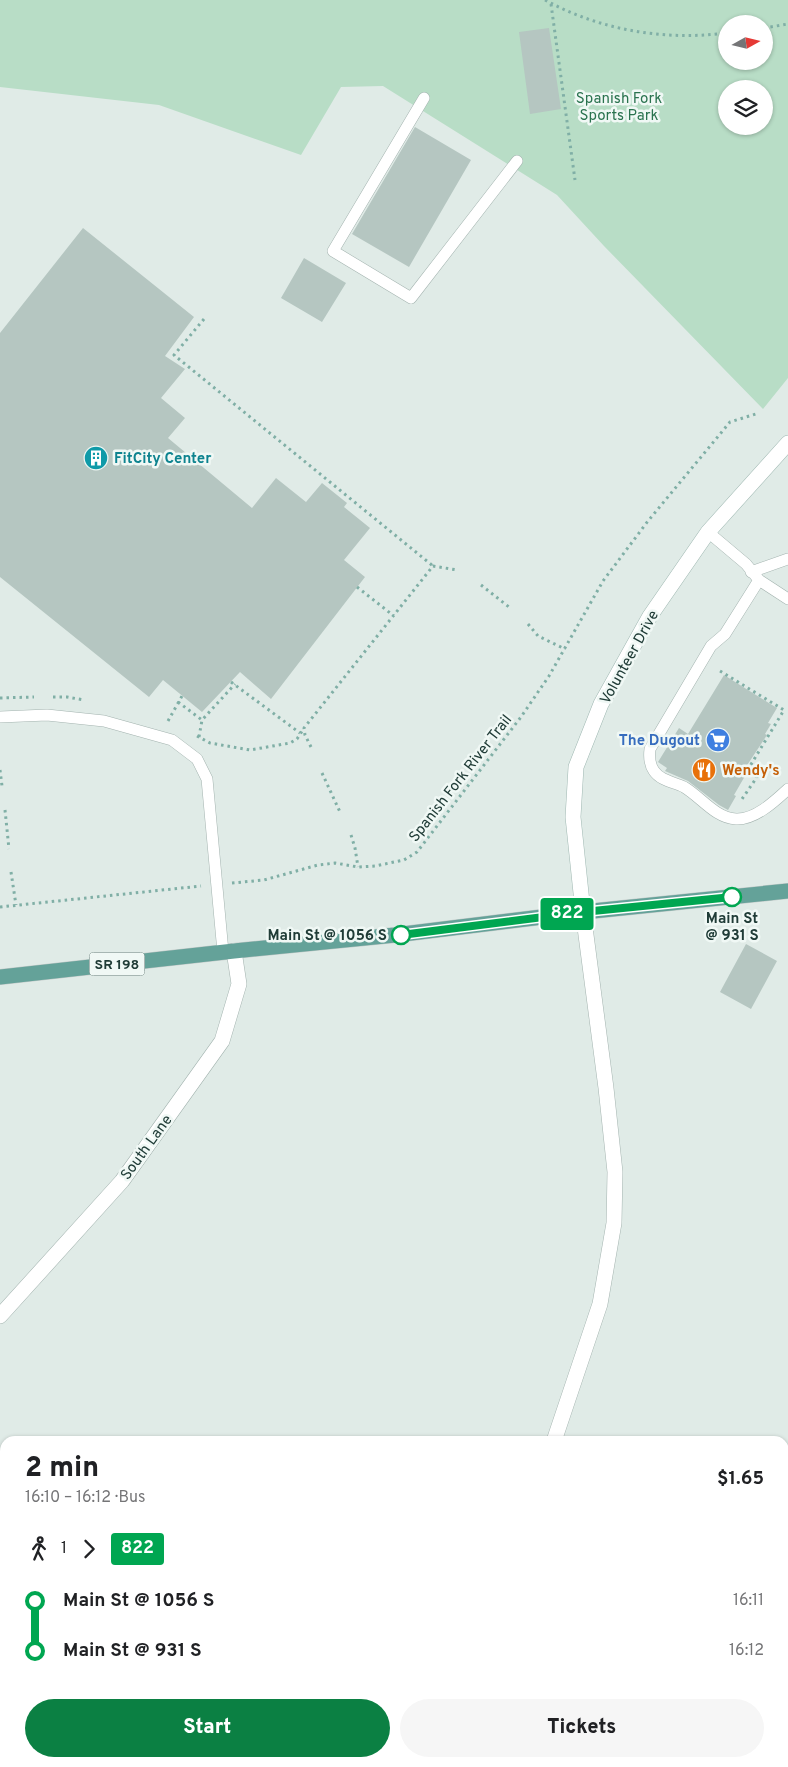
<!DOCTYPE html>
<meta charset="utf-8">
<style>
:root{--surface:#fff;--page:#f6f6f6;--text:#202124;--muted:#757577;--accent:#0b8043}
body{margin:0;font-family:Overpass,sans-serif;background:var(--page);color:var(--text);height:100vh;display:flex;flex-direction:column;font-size:19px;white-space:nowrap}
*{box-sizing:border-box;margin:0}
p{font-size:16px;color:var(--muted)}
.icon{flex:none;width:28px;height:28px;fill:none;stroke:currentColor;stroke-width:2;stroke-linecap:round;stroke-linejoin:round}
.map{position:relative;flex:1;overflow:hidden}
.side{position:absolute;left:0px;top:1436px;width:789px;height:331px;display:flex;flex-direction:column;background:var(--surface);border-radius:15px 15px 0 0;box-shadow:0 1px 4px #0004}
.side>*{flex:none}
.badge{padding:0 10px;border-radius:4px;font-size:18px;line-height:32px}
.needle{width:32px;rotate:82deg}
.tools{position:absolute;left:718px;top:15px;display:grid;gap:10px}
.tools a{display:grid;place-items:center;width:55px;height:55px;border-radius:50%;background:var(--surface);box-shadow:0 1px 4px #0004;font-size:25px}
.map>.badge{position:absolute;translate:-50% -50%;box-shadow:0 0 0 2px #fff}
.legs{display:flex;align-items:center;gap:8px;height:55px;padding:0 25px;font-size:16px}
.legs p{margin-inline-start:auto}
.headline{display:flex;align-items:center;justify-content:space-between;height:85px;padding:0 25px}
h1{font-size:28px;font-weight:800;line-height:38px}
.action{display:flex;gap:10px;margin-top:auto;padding:10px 25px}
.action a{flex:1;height:58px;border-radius:30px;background:var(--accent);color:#fff;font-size:20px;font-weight:800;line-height:58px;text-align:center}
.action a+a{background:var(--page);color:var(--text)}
ul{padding:0 25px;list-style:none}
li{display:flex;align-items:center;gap:18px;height:50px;font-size:19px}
li i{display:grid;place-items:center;width:8px;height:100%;margin:0 6px;background:currentColor}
li i::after{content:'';width:12px;height:12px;margin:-6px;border:4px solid;border-radius:50%;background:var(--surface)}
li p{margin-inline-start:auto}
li:first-child i{background:linear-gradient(#0000 50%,currentColor 0)}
li:last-child i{background:linear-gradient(currentColor 50%,#0000 0)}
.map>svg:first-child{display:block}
.green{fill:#b8ddc6;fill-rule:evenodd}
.building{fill:#b5c6c1}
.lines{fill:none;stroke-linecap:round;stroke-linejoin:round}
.lane-casing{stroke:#a3b3af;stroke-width:12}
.street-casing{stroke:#a3b3af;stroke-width:16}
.secondary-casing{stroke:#9eb7b1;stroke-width:16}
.primary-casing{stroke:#c1c8c7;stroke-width:16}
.path{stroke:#80afa6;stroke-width:3;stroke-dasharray:2.5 4;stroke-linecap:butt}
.lane{stroke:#fff;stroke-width:11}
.street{stroke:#fff;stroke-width:15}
.secondary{stroke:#fff;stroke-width:15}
.primary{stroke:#64a299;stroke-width:15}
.line-1-casing{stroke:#fff;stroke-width:11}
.line-1{stroke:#00a651;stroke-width:8}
.stop-1-dot{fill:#fff;stroke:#00a651;stroke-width:2.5}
.labels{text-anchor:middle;stroke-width:5;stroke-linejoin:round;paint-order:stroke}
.shield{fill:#f0f8f5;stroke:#5e7470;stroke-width:1}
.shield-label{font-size:14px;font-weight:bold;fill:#203c37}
.park-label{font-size:15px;fill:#2a734f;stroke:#f0f8f5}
.culture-label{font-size:15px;font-weight:bold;fill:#0d838f;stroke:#f0f8f5;text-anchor:start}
.street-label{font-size:15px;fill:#203c37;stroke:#f0f8f5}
.shop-label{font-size:15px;font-weight:bold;fill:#366cbe;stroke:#f0f8f5;text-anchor:end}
.food-label{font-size:15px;font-weight:bold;fill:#c56008;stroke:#f0f8f5;text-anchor:start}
.stop-label{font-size:15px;font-weight:bold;fill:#203c37;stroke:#f0f8f5}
</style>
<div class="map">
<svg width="788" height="1767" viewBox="0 0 788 1767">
<rect width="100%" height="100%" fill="#e0ebe7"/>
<path class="green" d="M 0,0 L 788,0 L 788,378 L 763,409 L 604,246 L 557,195 L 383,86 L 341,87 L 301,155 L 159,105 L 0,87 ZM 726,24 L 764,24 L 764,61 L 726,61 ZM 726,89 L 764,89 L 764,126 L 726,126 Z"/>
<path class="building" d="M 549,28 L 561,109 L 530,114 L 519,32 Z
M 415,127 L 471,160 L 409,267 L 352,234 Z
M 83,228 L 194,317 L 165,356 L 185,369 L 161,398 L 185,418 L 168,438 L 252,508 L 276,478 L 306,502 L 322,483 L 347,503 L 344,507 L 370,528 L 344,560 L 365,577 L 271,699 L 240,672 L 202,712 L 163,680 L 149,697 L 0,577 L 0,333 Z
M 304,258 L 346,283 L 322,322 L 281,298 Z
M 724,675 L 777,708 L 768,723 L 771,724 L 765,734 L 767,735 L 742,773 L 745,776 L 734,795 L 736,796 L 728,810 L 719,805 L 688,781 L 665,771 L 667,768 L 658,762 L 679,728 L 688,734 Z
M 746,944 L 777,961 L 751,1009 L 720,992 Z"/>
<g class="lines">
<g class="lane-casing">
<path id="lane" d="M 424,98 L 333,251 L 411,298 L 517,161
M 708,532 L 746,564 L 759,580 L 788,599
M 751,572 L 788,559
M 759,580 L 725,634 L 711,646 L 650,749 C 649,757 649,764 654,771 C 661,781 674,782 684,787 C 701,797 715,818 736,819 C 755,820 775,801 788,789
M 0,717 L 47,715 L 104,721 L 172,740 L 197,759 L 207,779 L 223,952"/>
</g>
<g class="street-casing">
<path id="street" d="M 0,1316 L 122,1181 L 222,1041 L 239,984 L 234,951
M 554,1441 L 600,1304 L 614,1223 L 615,1172 L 606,1088 L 583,912
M 446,1767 L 447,1762"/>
</g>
<g class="secondary-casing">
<path id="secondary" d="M 583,912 L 573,817 L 576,767 L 601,704 L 650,616 L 708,532 L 788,443"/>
</g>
<g class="primary-casing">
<path id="primary" d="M 0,977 L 234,951 L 395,935 L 583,912 L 788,891"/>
</g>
<path class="path" d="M 545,0 C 600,30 664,41 726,33
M 551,4 L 575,180
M 764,28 L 788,24
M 204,319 L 174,355 L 433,566
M 481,585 L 509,607
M 357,587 L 394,616
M 528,624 L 538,636 L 565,649
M 720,671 L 784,710 L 747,771 L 757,777 L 740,802
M 231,682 L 300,733
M 53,697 L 67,697 L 84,700
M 0,698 L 34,697
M 178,702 L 202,720 L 235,684
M 168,721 L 182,696
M 197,736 L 210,743 L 250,750 L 290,743 L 297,739 L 304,728
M 199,737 L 202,720
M 311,747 L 305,735 L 304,728 L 433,566 L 457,570
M 0,770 L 2,786
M 322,773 L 340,812
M 5,810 L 9,849
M 351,835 L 355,848 L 358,867
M 11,872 L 16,905
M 232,883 L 264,880 L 318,865 L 335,863 L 358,867 L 375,866 L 404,860 L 417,852 L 521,717 L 549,676 L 603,581 L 648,521 L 730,422 L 759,413
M 0,907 L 201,886"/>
<use href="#lane" class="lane"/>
<use href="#street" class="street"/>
<use href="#secondary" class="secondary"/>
<use href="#primary" class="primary"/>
</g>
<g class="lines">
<g class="line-1-casing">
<path id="line-1" d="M 401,935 L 583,912 L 732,897"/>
</g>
<use href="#line-1" class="line-1"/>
</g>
<defs>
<g id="building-disc" transform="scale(1.25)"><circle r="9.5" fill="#0f9aa8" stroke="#f0f8f5"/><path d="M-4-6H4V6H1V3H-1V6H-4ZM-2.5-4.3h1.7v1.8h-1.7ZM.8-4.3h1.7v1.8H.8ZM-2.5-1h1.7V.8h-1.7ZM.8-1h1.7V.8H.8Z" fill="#fff"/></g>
<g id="supermarket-disc" transform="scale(1.25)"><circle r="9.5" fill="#3f7fe0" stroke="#f0f8f5"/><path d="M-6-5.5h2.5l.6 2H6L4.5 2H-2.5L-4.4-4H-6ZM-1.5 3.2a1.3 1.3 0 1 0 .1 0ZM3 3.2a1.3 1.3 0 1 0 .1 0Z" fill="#fff"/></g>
<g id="restaurant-disc" transform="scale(1.25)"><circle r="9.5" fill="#e8710a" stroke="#f0f8f5"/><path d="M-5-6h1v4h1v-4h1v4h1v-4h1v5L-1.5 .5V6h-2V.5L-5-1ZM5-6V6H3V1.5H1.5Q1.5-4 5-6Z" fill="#fff"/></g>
</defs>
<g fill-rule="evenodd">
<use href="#building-disc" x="96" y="458"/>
<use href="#supermarket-disc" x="718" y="740"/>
<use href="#restaurant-disc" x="704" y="770"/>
</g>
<g class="stop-1-dot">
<circle cx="732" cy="897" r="9"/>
<circle cx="401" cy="935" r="9"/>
</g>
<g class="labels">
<rect class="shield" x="89.5" y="952.5" width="55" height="23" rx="4"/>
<g class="shield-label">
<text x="117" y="969">SR 198</text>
</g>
<g class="park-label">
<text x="619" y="103">Spanish Fork<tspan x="619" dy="17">Sports Park</tspan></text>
</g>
<g class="culture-label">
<text x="114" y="463">FitCity Center</text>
</g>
<g class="street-label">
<text transform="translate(629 657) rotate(-61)" y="5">Volunteer Drive</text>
<text transform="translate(460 778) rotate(-52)" y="5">Spanish Fork River Trail</text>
<text transform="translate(146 1147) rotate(-54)" y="5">South Lane</text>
</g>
<g class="shop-label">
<text x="700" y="745">The Dugout</text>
</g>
<g class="food-label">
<text x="722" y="775">Wendy's</text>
</g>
<g class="stop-label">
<text x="732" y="923">Main St<tspan x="732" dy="17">@ 931 S</tspan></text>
<text x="387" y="940" text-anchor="end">Main St @ 1056 S</text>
</g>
</g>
</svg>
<div class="tools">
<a><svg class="needle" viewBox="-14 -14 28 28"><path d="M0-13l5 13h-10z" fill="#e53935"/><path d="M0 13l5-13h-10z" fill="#757577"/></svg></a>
<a><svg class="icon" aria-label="layers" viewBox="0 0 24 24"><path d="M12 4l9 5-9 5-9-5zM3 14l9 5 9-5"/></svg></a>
</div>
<b class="badge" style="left:567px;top:914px;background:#00a651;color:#fff">822</b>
<section class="side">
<div class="headline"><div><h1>2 min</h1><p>16:10 – 16:12 · Bus</p></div><b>$1.65</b></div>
<div class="legs"><svg class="icon" aria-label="walk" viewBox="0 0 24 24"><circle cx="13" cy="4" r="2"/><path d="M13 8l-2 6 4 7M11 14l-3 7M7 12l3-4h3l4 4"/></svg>1<svg class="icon" aria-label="forward" viewBox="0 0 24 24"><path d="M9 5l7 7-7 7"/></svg><b class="badge" style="background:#00a651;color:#fff">822</b></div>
<ul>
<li><i style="color:#00a651"></i><b>Main St @ 1056 S</b><p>16:11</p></li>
<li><i style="color:#00a651"></i><b>Main St @ 931 S</b><p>16:12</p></li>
</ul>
<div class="action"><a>Start</a><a>Tickets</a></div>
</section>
</div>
